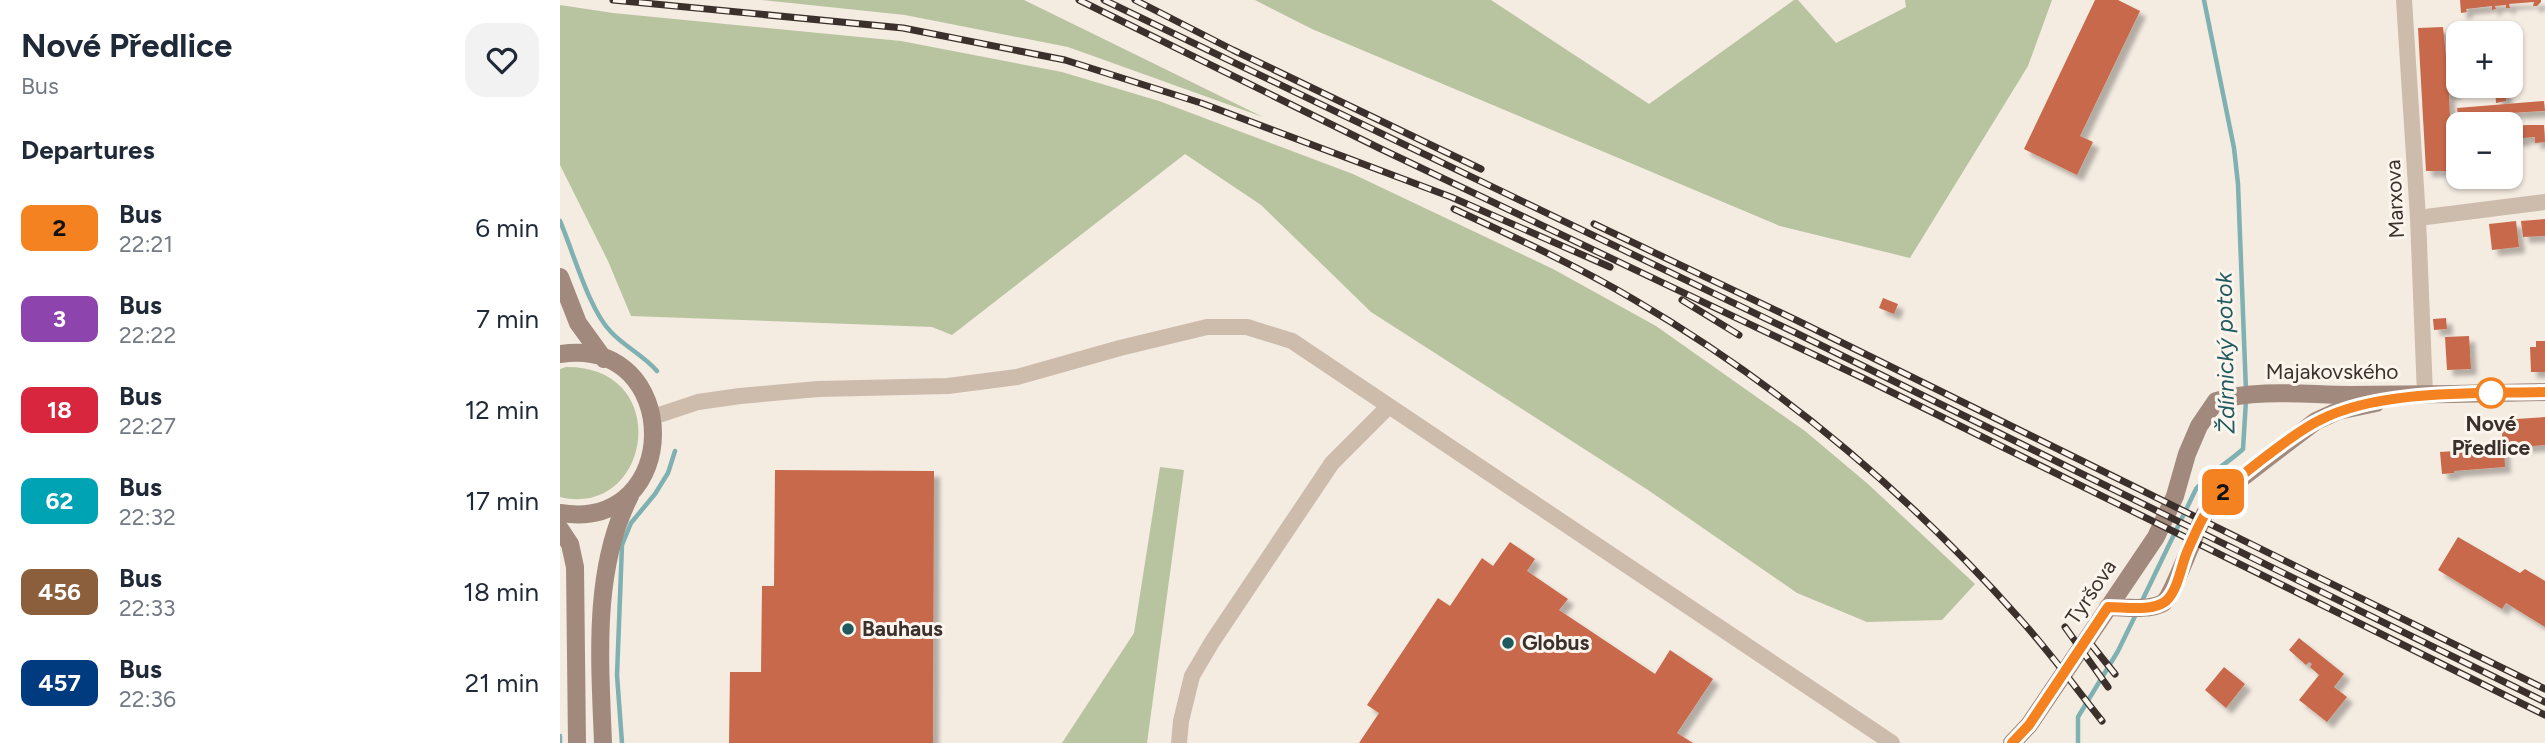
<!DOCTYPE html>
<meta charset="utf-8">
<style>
:root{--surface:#fff;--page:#f2f2f3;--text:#1f2937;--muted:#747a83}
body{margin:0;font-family:Figtree,sans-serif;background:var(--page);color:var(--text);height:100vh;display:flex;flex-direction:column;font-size:26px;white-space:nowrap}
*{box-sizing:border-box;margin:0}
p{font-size:23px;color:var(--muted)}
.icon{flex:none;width:38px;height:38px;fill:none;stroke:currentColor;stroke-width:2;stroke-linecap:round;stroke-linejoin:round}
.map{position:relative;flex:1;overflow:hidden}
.side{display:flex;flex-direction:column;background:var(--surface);width:560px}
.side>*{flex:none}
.badge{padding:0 14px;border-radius:10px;font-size:24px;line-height:46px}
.buttons{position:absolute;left:1886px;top:21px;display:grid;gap:14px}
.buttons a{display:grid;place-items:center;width:77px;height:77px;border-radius:14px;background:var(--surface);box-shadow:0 2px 5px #0004;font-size:35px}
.map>.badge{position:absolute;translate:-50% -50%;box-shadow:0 0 0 4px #fff}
h2{padding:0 21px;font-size:26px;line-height:63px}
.round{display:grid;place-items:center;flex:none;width:74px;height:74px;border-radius:21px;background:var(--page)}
.summary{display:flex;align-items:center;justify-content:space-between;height:119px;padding:0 21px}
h1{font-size:33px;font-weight:700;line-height:52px}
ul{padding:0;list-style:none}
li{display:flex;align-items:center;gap:21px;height:91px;padding:0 21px}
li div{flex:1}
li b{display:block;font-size:26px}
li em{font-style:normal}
li .badge{min-width:77px;font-weight:700;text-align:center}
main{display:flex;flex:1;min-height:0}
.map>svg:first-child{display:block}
.green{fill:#b8c4a0}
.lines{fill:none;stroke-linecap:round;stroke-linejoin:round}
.stream{stroke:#7fb0b2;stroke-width:4.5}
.building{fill:#c8694b;filter:url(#shadow)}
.street{stroke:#cdbbac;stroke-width:16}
.secondary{stroke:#a18a7d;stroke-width:18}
.rail-casing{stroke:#3b302b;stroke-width:7}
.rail{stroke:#fbf5ee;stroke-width:4.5;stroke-dasharray:13;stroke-linecap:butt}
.line-casing{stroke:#fff;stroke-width:16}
.line{stroke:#f58220;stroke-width:10}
.stop-dot{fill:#fff;stroke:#f58220;stroke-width:3.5}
.poi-dot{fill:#1f5a5e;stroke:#fbf5ee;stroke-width:2.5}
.labels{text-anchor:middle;stroke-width:6;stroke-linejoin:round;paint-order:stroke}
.street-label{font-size:21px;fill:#3b302b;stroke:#fbf5ee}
.stop-label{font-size:21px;font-weight:bold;fill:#3b302b;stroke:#fbf5ee}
.poi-label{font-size:21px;font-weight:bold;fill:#3b302b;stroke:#fbf5ee;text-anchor:start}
.water-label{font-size:23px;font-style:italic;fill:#1f5a5e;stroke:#fbf5ee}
</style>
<main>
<section class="side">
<div class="summary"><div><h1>Nové Předlice</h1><p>Bus</p></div><a class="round"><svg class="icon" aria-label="heart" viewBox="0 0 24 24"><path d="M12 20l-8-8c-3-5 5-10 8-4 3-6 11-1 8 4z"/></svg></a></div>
<h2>Departures</h2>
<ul>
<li><span class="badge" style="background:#f58220;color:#111">2</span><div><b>Bus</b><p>22:21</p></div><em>6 min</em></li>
<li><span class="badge" style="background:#8e44ad;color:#fff">3</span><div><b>Bus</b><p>22:22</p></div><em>7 min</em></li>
<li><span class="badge" style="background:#d7263d;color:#fff">18</span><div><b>Bus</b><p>22:27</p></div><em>12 min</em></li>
<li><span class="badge" style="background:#00a3b4;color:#fff">62</span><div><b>Bus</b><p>22:32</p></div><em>17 min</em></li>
<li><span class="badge" style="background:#8b5e3c;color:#fff">456</span><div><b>Bus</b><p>22:33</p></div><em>18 min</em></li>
<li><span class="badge" style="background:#003b80;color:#fff">457</span><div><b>Bus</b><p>22:36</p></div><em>21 min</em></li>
</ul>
</section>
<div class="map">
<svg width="1985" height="743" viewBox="0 0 1985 743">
<defs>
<filter id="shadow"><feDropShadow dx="6" dy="6" stdDeviation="2" flood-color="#0004"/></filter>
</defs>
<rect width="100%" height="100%" fill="#f4ebe1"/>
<path class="green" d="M 201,0 L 464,0 L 703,117 L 508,47 L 345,15 Z
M 695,0 L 931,0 L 1089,104 L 1234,0 L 1238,0 L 1276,43 L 1346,7 L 1345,0 L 1492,0 L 1468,66 L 1350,258 L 1220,226 L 752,29 Z
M 0,5 L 53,13 L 341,41 L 502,72 L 599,101 L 793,174 L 993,269 L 1096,326 L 1245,431 L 1308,484 L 1415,584 L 1382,620 L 1307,622 L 1237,593 L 1088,490 L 811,312 L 701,205 L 625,154 L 392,335 L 372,327 L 71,316 L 48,261 L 0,165 Z
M 6,367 C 115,366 91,519 0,497 L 0,369 Z
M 600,467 L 624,470 L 587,743 L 502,743 L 574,633 Z"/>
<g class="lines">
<path class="stream" d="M 1644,0 L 1674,148 L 1678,184 L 1686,391
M 0,221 C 13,251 29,310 51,332 C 65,347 82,354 97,371
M 1580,605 L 1636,489 C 1650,472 1668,463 1683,449 L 1686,400
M 0,736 L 0,743
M 62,743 L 57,675 L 62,545 L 71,523 L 95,494 L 108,473 L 115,451
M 1518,743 L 1518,717 L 1558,651 L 1577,612"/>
</g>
<path class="building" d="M 1535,0 L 1558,0 L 1580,11 L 1520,136 L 1533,142 L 1517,175 L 1464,149 Z
M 1900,0 L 1981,0 L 1981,2 L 1977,6 L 1973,6 L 1974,2 L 1949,4 L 1950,8 L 1946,8 L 1946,5 L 1935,6 L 1936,9 L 1932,10 L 1932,6 L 1906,9 L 1907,12 L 1901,13 Z
M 1937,21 L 1945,33 L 1931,33 L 1927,27 Z
M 1883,27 L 1886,57 L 1892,57 L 1893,65 L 1887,65 L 1888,85 L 1895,85 L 1895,93 L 1889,94 L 1890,118 L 1896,117 L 1894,131 L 1890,132 L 1891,147 L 1899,147 L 1899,155 L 1891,156 L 1892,171 L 1866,171 L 1858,28 Z
M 1935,86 L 1946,86 L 1946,101 L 1936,103 Z
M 1984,101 L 1985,111 L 1950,113 L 1951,124 L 1935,124 L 1935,121 L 1899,123 L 1897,108 Z
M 1968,125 L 1984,125 L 1985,142 L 1975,143 L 1975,137 L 1963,138 L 1963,141 L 1951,138 L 1951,126 Z
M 1985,219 L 1985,236 L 1963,237 L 1961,221 Z
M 1956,221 L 1959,247 L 1932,250 L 1929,224 Z
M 1323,298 L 1338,304 L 1334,314 L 1319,308 Z
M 1886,318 L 1887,329 L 1874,330 L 1873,319 Z
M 1909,336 L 1911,369 L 1887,370 L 1885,337 Z
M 1976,341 L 1985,341 L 1985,372 L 1971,372 L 1970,347 L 1976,347 Z
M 1985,417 L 1985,445 L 1943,448 L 1941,420 Z
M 1944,448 L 1945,467 L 1894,471 L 1894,473 L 1882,474 L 1880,452 Z
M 215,470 L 374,471 L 373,743 L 169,743 L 170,672 L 201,672 L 202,586 L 214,586 Z
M 1898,537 L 1960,573 L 1965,569 L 1985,581 L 1985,627 L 1946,603 L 1942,609 L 1878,570 Z
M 950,542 L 975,559 L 967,571 L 1008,599 L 999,610 L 1095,674 L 1110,650 L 1153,679 L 1117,733 L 1133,743 L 799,743 L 819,713 L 807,705 L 878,598 L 890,606 L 922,558 L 933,566 Z
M 1739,638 L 1784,674 L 1774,687 L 1787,697 L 1767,722 L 1739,700 L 1759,675 L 1750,667 L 1752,664 L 1749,662 L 1746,665 L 1729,650 Z
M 1664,667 L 1685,684 L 1666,708 L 1645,690 Z"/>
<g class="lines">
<path class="street" d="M 1844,0 L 1858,218 L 1865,395
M 1858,218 L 1985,202
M 93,417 L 138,402 L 180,396 L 258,389 L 388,386 L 457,377 L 560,348 L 647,327 L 687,327 L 732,341 L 1332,743
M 619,743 L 621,721 L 632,676 L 652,642 L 772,463 L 829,406"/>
<path class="secondary" d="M 0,277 L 18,323 L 44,359
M 0,354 C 124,335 124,533 0,513
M 0,529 L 10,544 L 15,567 L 17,743
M 1548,607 C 1564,607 1588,611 1603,603 C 1613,596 1637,526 1647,510 C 1651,504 1657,498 1662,493 L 1756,421 L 1778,411 L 1816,403
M 43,743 C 40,662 32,570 70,496
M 1452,743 L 1469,725 L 1596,537 L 1615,496 L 1627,454 L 1639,426 L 1656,401 C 1698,388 1747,395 1790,395 C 1855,395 1920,394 1985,392"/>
<g class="rail-casing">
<path id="rail" d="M 53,0 L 343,28 L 505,60 L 641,103 L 891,197 L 1050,267
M 519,0 L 819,148 L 1303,378 L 1985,715
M 544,0 L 1234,332 L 1985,702
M 575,0 L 673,50 L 921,169
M 894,209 C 954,237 1015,265 1073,299 C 1218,384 1348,493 1459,618 C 1489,651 1515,687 1542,721
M 1034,224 L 1236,320 L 1985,689
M 1122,300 L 1179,335
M 1505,627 L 1548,687
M 1531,644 L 1555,674"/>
</g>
<use href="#rail" class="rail"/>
</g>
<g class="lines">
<g class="line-casing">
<path id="line" d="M 1452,743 L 1469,725 L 1548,607 C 1565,607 1592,612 1606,601 C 1618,590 1621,566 1627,552 C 1633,538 1640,522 1648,509 C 1660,489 1737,431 1760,420 C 1820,389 1917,394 1985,392"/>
</g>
<use href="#line" class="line"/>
</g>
<circle class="stop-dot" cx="1931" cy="393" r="14"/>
<g class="poi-dot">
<circle cx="288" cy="629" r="7"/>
<circle cx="948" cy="643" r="7"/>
</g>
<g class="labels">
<g class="street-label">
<text transform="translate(1835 199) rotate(-93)" y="7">Marxova</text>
<text x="1772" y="379">Majakovského</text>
<text transform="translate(1531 592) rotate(-56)" y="7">Tyršova</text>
</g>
<g class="stop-label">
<text x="1931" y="431">Nové<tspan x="1931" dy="24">Předlice</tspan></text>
</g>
<g class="poi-label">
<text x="302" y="636">Bauhaus</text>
<text x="962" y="650">Globus</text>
</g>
<g class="water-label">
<text transform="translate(1665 353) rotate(-91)" y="8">Ždírnický potok</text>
</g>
</g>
</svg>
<div class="buttons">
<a>+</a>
<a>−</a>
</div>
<b class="badge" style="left:1663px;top:492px;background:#f58220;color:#111">2</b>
</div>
</main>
